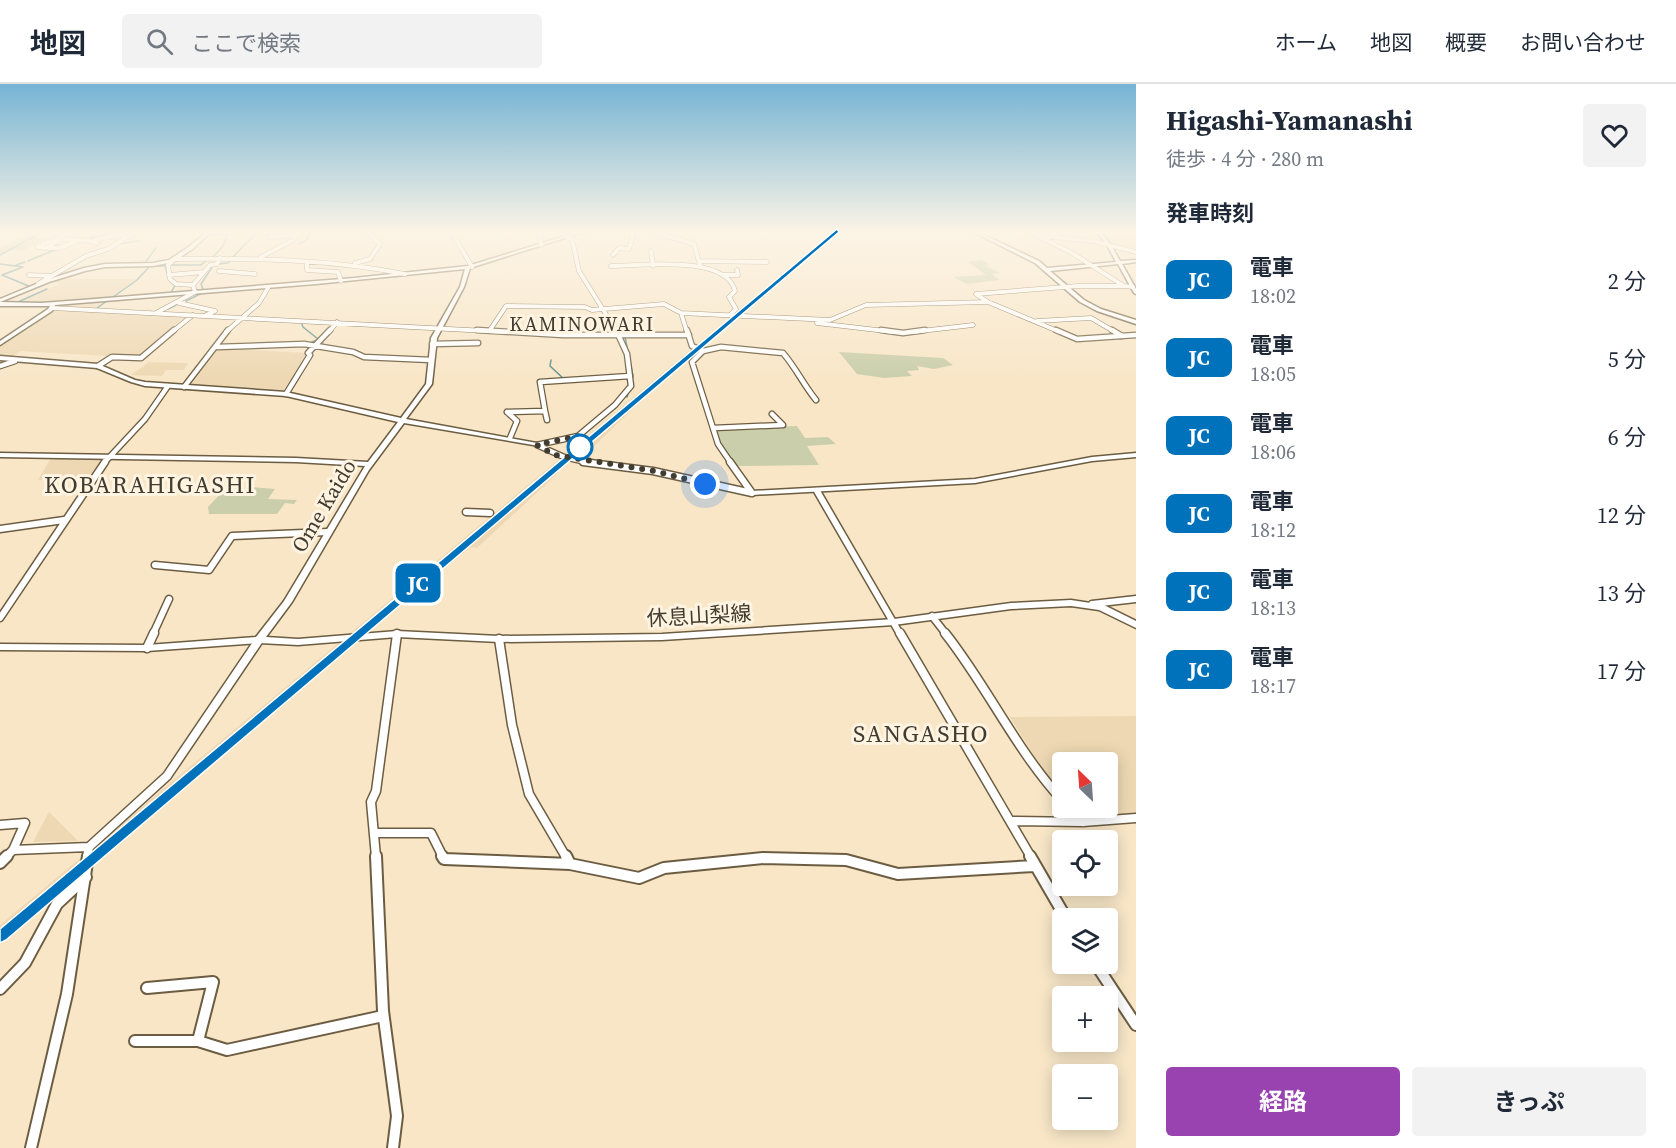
<!DOCTYPE html>
<html lang="ja">
<meta charset="utf-8">
<style>
:root{--surface:#fff;--page:#f2f2f3;--text:#1f2937;--muted:#747a83;--line:#e0e1e3;--accent:#9943b1}
body{margin:0;font-family:"Source Serif 4","Noto Sans JP",serif;background:var(--page);color:var(--text);height:100vh;display:flex;flex-direction:column;font-size:22px;white-space:nowrap}
*{box-sizing:border-box;margin:0}
p{font-size:20px;color:var(--muted)}
.icon{flex:none;width:33px;height:33px;fill:none;stroke:currentColor;stroke-width:2;stroke-linecap:round;stroke-linejoin:round}
.map{position:relative;flex:1;overflow:hidden}
.sheet{display:flex;flex-direction:column;background:var(--surface);width:540px}
.sheet>*{flex:none}
.badge{padding:0 12px;border-radius:9px;font-size:21px;line-height:39px}
.needle{width:39px;rotate:335deg}
.controls{position:absolute;left:1052px;top:668px;display:grid;gap:12px}
.controls a{display:grid;place-items:center;width:66px;height:66px;border-radius:6px;background:var(--surface);box-shadow:0 3px 15px #0003;font-size:30px}
.you{position:absolute;width:30px;height:30px;margin:-15px;border:4px solid #fff;border-radius:50%;background:#1a73e8;box-shadow:0 0 0 9px #1a73e833}
.map>.badge{position:absolute;translate:-50% -50%;box-shadow:0 0 0 3px #fff}
h2{padding:0 30px;font-size:22px;line-height:54px}
.round{display:grid;place-items:center;flex:none;width:63px;height:63px;border-radius:6px;background:var(--page)}
.head{display:flex;align-items:center;justify-content:space-between;height:102px;padding:0 30px}
h1{font-size:28px;font-weight:700;line-height:45px}
.cta{display:flex;gap:12px;margin-top:auto;padding:12px 30px}
.cta a{flex:1;height:69px;border-radius:6px;background:var(--accent);color:#fff;font-size:24px;font-weight:700;line-height:69px;text-align:center}
.cta a+a{background:var(--page);color:var(--text)}
ul{padding:0;list-style:none}
li{display:flex;align-items:center;gap:18px;height:78px;padding:0 30px}
li div{flex:1}
li b{display:block;font-size:22px}
li em{font-style:normal}
li .badge{min-width:66px;font-weight:700;text-align:center}
header{display:flex;align-items:center;gap:36px;box-sizing:border-box;height:84px;padding:0 30px;background:var(--surface);border-bottom:2px solid var(--line)}
header strong{font-size:28px}
nav{display:flex;gap:33px;margin-inline-start:auto;font-size:21px}
.search{width:420px;height:54px;background:var(--page);display:flex;align-items:center;gap:15px;box-sizing:border-box;padding:0 21px;border-radius:6px;color:var(--muted);font-size:22px}
main{display:flex;flex:1;min-height:0}
.map>svg:first-child{display:block}
.built{fill:#eed8b3}
.green{fill:#caceab}
.lines{fill:none;stroke-linecap:round;stroke-linejoin:round}
.stream{stroke:#5e908e;stroke-width:1.5}
.street-far4-casing{stroke:#6c5d42;stroke-width:5}
.street-far3-casing{stroke:#6c5d42;stroke-width:7}
.street-far2-casing{stroke:#6c5d42;stroke-width:9}
.street-far1-casing{stroke:#6c5d42;stroke-width:11}
.street-casing{stroke:#6c5d42;stroke-width:14}
.secondary-casing{stroke:#6c5d42;stroke-width:3}
.street-far4{stroke:#fff;stroke-width:4}
.street-far3{stroke:#fff;stroke-width:4.5}
.street-far2{stroke:#fff;stroke-width:6}
.street-far1{stroke:#fff;stroke-width:8}
.street{stroke:#fff;stroke-width:10}
.secondary{fill:#fff;fill-rule:evenodd}
.rail-far3-casing{stroke:#7d7361;stroke-width:3}
.rail-far2-casing{stroke:#7d7361;stroke-width:4.5}
.rail-far1-casing{stroke:#7d7361;stroke-width:5}
.rail-casing{stroke:#7d7361;stroke-width:6}
.rail-far3{stroke:#fff4e1;stroke-width:1.5;stroke-dasharray:4;stroke-linecap:butt}
.rail-far2{stroke:#fff4e1;stroke-width:2;stroke-dasharray:6;stroke-linecap:butt}
.rail-far1{stroke:#fff4e1;stroke-width:3;stroke-dasharray:8;stroke-linecap:butt}
.rail{stroke:#fff4e1;stroke-width:4;stroke-dasharray:10;stroke-linecap:butt}
.line{fill:#0072bc;stroke:#fff;stroke-width:1.5}
.walk{stroke:#423b2f;stroke-width:6;stroke-dasharray:0 10.8}
.stop-dot{fill:#fff;stroke:#0072bc;stroke-width:3}
.labels{text-anchor:middle;stroke-width:6;stroke-linejoin:round;paint-order:stroke}
.far-quarter-label{font-size:20px;letter-spacing:1.5px;fill:#423b2f;stroke:#fff4e1}
.street-label{font-size:21px;fill:#423b2f;stroke:#fff4e1}
.quarter-label{font-size:24px;letter-spacing:1.5px;fill:#423b2f;stroke:#fff4e1}
</style>
<header>
<strong>地図</strong>
<div class="search"><svg class="icon" aria-label="search" viewBox="0 0 24 24"><circle cx="10" cy="10" r="6"/><path d="M15 15l6 6"/></svg>ここで検索</div>
<nav><a>ホーム</a><a>地図</a><a>概要</a><a>お問い合わせ</a></nav>
</header>
<main>
<div class="map">
<svg width="1136" height="1064" viewBox="0 0 1136 1064">
<rect width="100%" height="100%" fill="#f8e6c7"/>
<path class="built" d="M 833,147 L 841,147 L 650,308 L 586,370 L 580,368 L 556,387 L 558,389 L 477,464 L 472,463 L 436,486 L 299,607 L 16,844 L 0,861 L 0,841 Z
M 1116,147 L 1136,155 L 1136,167 L 1112,161 L 1100,148 Z
M 73,190 L 75,191 L 70,195 L 136,195 L 95,225 L 193,231 L 141,274 L 21,267 L 7,275 L 0,274 L 0,259 L 53,222 L 12,221 L 60,200 L 52,197 Z
M 219,264 L 306,269 L 308,271 L 282,308 L 190,302 Z
M 149,278 L 180,279 L 188,279 L 184,286 L 166,286 L 162,292 L 131,291 Z
M 52,372 L 108,373 L 91,397 L 38,396 Z
M 1136,632 L 1136,731 L 1082,734 L 1073,723 L 1107,723 L 1107,678 L 1062,678 L 1062,711 L 1050,698 L 1010,633 Z
M 49,728 L 78,757 L 33,758 Z"/>
<path class="green" d="M 30,147 L 45,147 L 35,153 L 47,154 L 22,167 L 12,166 L 0,171 L 0,165 Z
M 982,176 L 989,180 L 986,182 L 1000,189 L 992,190 L 999,196 L 967,200 L 953,193 L 986,191 L 968,178 Z
M 839,268 L 943,274 L 953,281 L 934,285 L 917,282 L 919,286 L 907,287 L 912,292 L 884,294 L 857,290 Z
M 797,342 L 805,354 L 828,353 L 836,360 L 807,362 L 819,381 L 737,382 L 720,359 L 716,345 Z
M 250,403 L 275,405 L 268,415 L 297,416 L 294,420 L 285,419 L 277,430 L 209,430 L 208,423 L 223,407 L 246,409 Z"/>
<g class="lines">
<path class="stream" d="M 301,147 L 312,147 L 306,156
M 90,154 L 120,147
M 119,160 L 139,157
M 299,160 L 305,157
M 0,171 L 44,147
M 213,173 L 223,162 L 228,149
M 233,173 L 258,147
M 28,177 L 57,165
M 0,180 L 23,183 L 2,191 L 31,203
M 144,180 L 156,164
M 218,180 L 228,179 L 231,175
M 16,181 L 25,178
M 172,181 L 201,181 L 208,175
M 203,205 L 201,200 L 213,182
M 171,209 L 175,201
M 113,213 L 137,196 L 150,182 L 165,182 L 168,192
M 186,217 L 202,209
M 21,219 L 20,217 L 47,205
M 96,225 L 108,216
M 168,225 L 176,221
M 301,238 L 303,243 L 323,259
M 625,253 L 633,292 L 627,313
M 307,267 L 310,259 L 319,255
M 551,276 L 550,282 L 565,296"/>
<g class="street-far4-casing">
<path id="street-far4" d="M 270,147 L 270,153 L 297,151
M 451,147 L 472,183
M 539,147 L 541,161
M 650,147 L 694,160 L 700,181
M 1028,147 L 1072,169 L 1124,202 L 1133,203
M 209,149 L 254,147
M 1042,152 L 1093,157 L 1136,168
M 566,153 L 572,155 L 579,187 L 617,248
M 59,154 L 71,148
M 54,155 L 62,155 L 45,164 L 37,163 Z
M 62,155 L 91,157
M 97,159 L 91,157 L 118,151 L 128,152
M 49,164 L 59,164 L 76,158
M 651,167 L 653,182
M 613,171 L 619,164 L 629,165 L 633,151 L 630,147
M 261,173 L 293,156 L 299,147
M 175,175 C 252,174 329,175 405,190
M 700,177 L 767,178
M 307,179 L 307,186 L 338,188 L 341,197
M 355,179 L 370,175 L 380,160 L 366,147
M 611,182 C 641,182 726,170 735,207 L 729,213 L 736,225 L 730,231
M 219,187 L 255,190
M 29,191 L 52,192
M 169,191 L 204,188
M 723,191 L 738,191 L 737,186
M 38,200 L 86,172 L 108,165 L 137,147
M 193,201 L 210,181 L 217,180 L 220,174
M 179,219 L 215,227 L 206,231
M 52,224 L 506,248
M 156,229 L 195,208 L 193,201 L 176,200 L 170,195 L 168,181 L 174,176
M 681,229 L 687,248
M 1037,237 L 1091,234 L 1115,248
M 817,239 L 894,248
M 490,246 L 506,222 L 585,223 L 592,226 L 664,220 L 681,229 L 830,236 L 866,221 L 988,218
M 172,248 L 193,231
M 226,248 L 259,219 L 268,204
M 329,248 L 337,238
M 912,248 L 973,241
M 1060,248 L 988,218 L 976,210 L 1078,202 L 1124,202"/>
</g>
<g class="street-far3-casing">
<path id="street-far3" d="M 477,246 L 563,251 L 689,251
M 687,246 L 692,262 L 703,267 L 692,278 L 718,360 L 731,379
M 881,246 L 903,249 L 925,246
M 1056,246 L 1077,255 L 1136,251
M 1112,246 L 1122,252
M 432,260 L 478,259
M 217,263 L 304,260 L 353,268 L 364,273 L 431,276
M 703,267 L 721,263 L 783,269 C 796,284 803,300 816,316
M 0,282 L 15,277
M 98,282 L 112,273 L 141,274 L 174,246
M 184,303 L 228,246
M 286,310 L 310,271 L 308,269 L 330,246
M 545,327 L 540,298 L 630,292
M 507,328 L 545,327 L 547,336
M 507,328 L 517,337 L 510,354
M 714,344 L 783,341 L 772,330
M 537,361 L 578,352 L 615,321 L 631,302 L 627,270 L 616,246
M 537,361 L 564,373 L 591,379
M 104,379 L 145,335 L 168,302"/>
</g>
<g class="street-far2-casing">
<path id="street-far2" d="M 583,378 L 653,387 L 752,409
M 730,378 L 752,409
M 817,407 L 900,550
M 466,428 L 490,429
M 0,445 L 64,436
M 155,481 L 209,486 L 232,452 L 328,448
M 1092,520 L 1136,515
M 932,532 L 946,550
M 0,534 L 105,378
M 153,550 L 169,515"/>
</g>
<g class="street-far1-casing">
<path id="street-far1" d="M 900,549 L 1031,773
M 945,549 C 987,602 1016,666 1062,716
M 499,555 L 512,641 L 529,710 L 566,773
M 147,564 L 154,549
M 1069,723 L 1083,738
M 1011,737 L 1083,738 L 1136,734
M 0,741 L 25,739 L 13,766 L 6,773
M 375,749 L 431,749 L 443,773
M 13,766 L 89,763 L 167,692 L 259,556
M 87,773 L 89,763
M 376,773 L 371,718 L 376,707 L 397,550"/>
</g>
<g class="street-casing">
<path id="street" d="M 376,772 L 383,927 L 397,1032 L 393,1064
M 442,772 L 444,775 L 570,780 L 639,794 L 664,784 L 763,774 L 846,776 L 898,790 L 1034,782
M 566,772 L 570,780
M 1030,772 L 1066,834
M 0,779 L 7,772
M 1095,879 L 1136,941
M 147,904 L 213,898 L 198,957
M 0,905 L 25,879 L 57,820 L 86,793
M 135,957 L 198,957 L 227,966 L 383,932
M 31,1064 L 67,910 L 88,772"/>
</g>
<g class="secondary-casing">
<path id="secondary" d="M 208,147 L 212,147 L 194,164 L 173,178 L 153,182 L 105,183 L 85,187 L 49,198 L 0,218 L 41,219 L 82,216 L 354,194 L 468,182 L 581,147 L 587,147 L 470,184 L 464,203 L 437,254 L 432,300 L 406,335 L 537,359 L 540,361 L 539,362 L 404,339 L 369,386 L 292,518 L 266,553 L 298,555 L 397,547 L 499,552 L 662,550 L 894,535 L 1011,519 L 1071,516 L 1104,521 L 1136,537 L 1136,544 L 1099,526 L 1071,522 L 1011,525 L 894,541 L 662,556 L 499,558 L 397,553 L 298,561 L 259,559 L 147,567 L 0,566 L 0,560 L 147,561 L 256,553 L 284,517 L 365,382 L 296,378 L 0,373 L 0,369 L 296,374 L 368,378 L 398,338 L 286,312 L 145,302 L 131,298 L 97,284 L 0,276 L 0,272 L 98,280 L 135,296 L 145,298 L 286,308 L 401,334 L 426,300 L 431,254 L 460,203 L 465,185 L 316,200 L 55,221 L 52,227 L 0,261 L 0,257 L 48,225 L 50,222 L 0,222 L 0,215 L 46,196 L 84,184 L 105,180 L 153,179 L 169,176 L 190,162 Z
M 971,147 L 976,147 L 1039,177 L 1047,184 L 1116,178 L 1107,161 L 1096,147 L 1100,147 L 1111,161 L 1120,177 L 1136,176 L 1136,178 L 1122,180 L 1136,205 L 1136,210 L 1134,209 L 1118,180 L 1050,187 L 1084,216 L 1101,225 L 1136,236 L 1136,240 L 1097,227 L 1080,218 L 1035,179 Z
M 1136,369 L 1136,373 L 1092,377 L 975,399 L 752,411 L 748,409 L 752,407 L 975,395 L 1092,373 Z"/>
</g>
<use href="#street-far4" class="street-far4"/>
<use href="#street-far3" class="street-far3"/>
<use href="#street-far2" class="street-far2"/>
<use href="#street-far1" class="street-far1"/>
<use href="#street" class="street"/>
<use href="#secondary" class="secondary"/>
<g class="rail-far3-casing">
<path id="rail-far3" d="M 561,379 L 837,147"/>
</g>
<g class="rail-far2-casing">
<path id="rail-far2" d="M 358,550 L 563,378"/>
</g>
<g class="rail-far1-casing">
<path id="rail-far1" d="M 92,773 L 360,549"/>
</g>
<g class="rail-casing">
<path id="rail" d="M 0,851 L 94,772"/>
</g>
<use href="#rail-far3" class="rail-far3"/>
<use href="#rail-far2" class="rail-far2"/>
<use href="#rail-far1" class="rail-far1"/>
<use href="#rail" class="rail"/>
</g>
<linearGradient id="sky" x2="0" y2="1"><stop stop-color="#75b4d4"/><stop offset="0.5" stop-color="#fcf4e6"/><stop offset="1" stop-color="#fcf4e6" stop-opacity="0"/></linearGradient>
<rect width="1136" height="296" fill="url(#sky)"/>
<path class="line" d="M 837,145 L 839,148 L 6,856 L 0,859 L 0,845 Z"/>
<g class="lines">
<path class="walk" d="M 580,363 L 578,352 L 537,361 L 555,371 L 655,387 L 705,400"/>
</g>
<circle class="stop-dot" cx="580" cy="363" r="12"/>
<g class="labels">
<g class="far-quarter-label">
<text x="582" y="247">KAMINOWARI</text>
</g>
<g class="street-label">
<text transform="translate(324 422) rotate(-59)" y="7">Ome Kaido</text>
<text transform="translate(699 532) rotate(-3)" y="7">休息山梨線</text>
</g>
<g class="quarter-label">
<text x="150" y="409">KOBARAHIGASHI</text>
<text x="921" y="658">SANGASHO</text>
</g>
</g>
</svg>
<div class="controls">
<a><svg class="needle" viewBox="-14 -14 28 28"><path d="M0-13l5 13h-10z" fill="#e53935"/><path d="M0 13l5-13h-10z" fill="#747a83"/></svg></a>
<a><svg class="icon" aria-label="locate" viewBox="0 0 24 24"><circle cx="12" cy="12" r="6"/><path d="M12 2v4M12 18v4M2 12h4M18 12h4"/></svg></a>
<a><svg class="icon" aria-label="layers" viewBox="0 0 24 24"><path d="M12 4l9 5-9 5-9-5zM3 14l9 5 9-5"/></svg></a>
<a>+</a>
<a>−</a>
</div>
<div class="you" style="left:705px;top:400px"></div>
<b class="badge" style="left:418px;top:499px;background:#0072bc;color:#fff">JC</b>
</div>
<section class="sheet">
<div class="head"><div><h1>Higashi-Yamanashi</h1><p>徒歩 · 4 分 · 280 m</p></div><a class="round"><svg class="icon" aria-label="heart" viewBox="0 0 24 24"><path d="M12 20l-8-8c-3-5 5-10 8-4 3-6 11-1 8 4z"/></svg></a></div>
<h2>発車時刻</h2>
<ul>
<li><span class="badge" style="background:#0072bc;color:#fff">JC</span><div><b>電車</b><p>18:02</p></div><em>2 分</em></li>
<li><span class="badge" style="background:#0072bc;color:#fff">JC</span><div><b>電車</b><p>18:05</p></div><em>5 分</em></li>
<li><span class="badge" style="background:#0072bc;color:#fff">JC</span><div><b>電車</b><p>18:06</p></div><em>6 分</em></li>
<li><span class="badge" style="background:#0072bc;color:#fff">JC</span><div><b>電車</b><p>18:12</p></div><em>12 分</em></li>
<li><span class="badge" style="background:#0072bc;color:#fff">JC</span><div><b>電車</b><p>18:13</p></div><em>13 分</em></li>
<li><span class="badge" style="background:#0072bc;color:#fff">JC</span><div><b>電車</b><p>18:17</p></div><em>17 分</em></li>
</ul>
<div class="cta"><a>経路</a><a>きっぷ</a></div>
</section>
</main>
